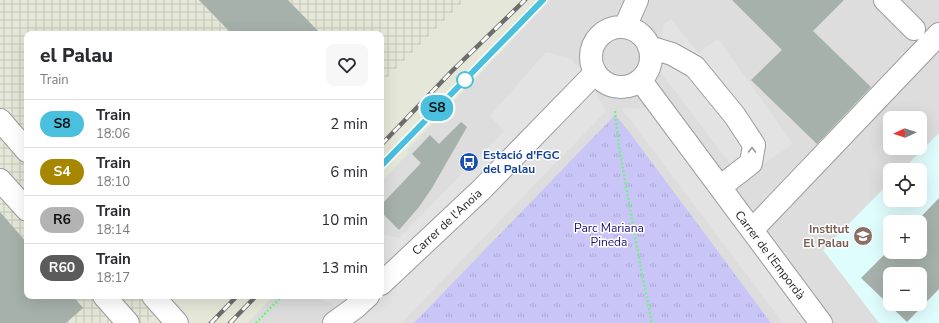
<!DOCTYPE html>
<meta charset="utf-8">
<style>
:root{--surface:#fff;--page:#f7f7f7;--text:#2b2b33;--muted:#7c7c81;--line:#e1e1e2}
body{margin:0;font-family:"Nunito Sans",sans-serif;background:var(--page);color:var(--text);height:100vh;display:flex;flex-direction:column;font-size:15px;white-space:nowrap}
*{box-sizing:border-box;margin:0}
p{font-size:13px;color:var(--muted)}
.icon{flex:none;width:22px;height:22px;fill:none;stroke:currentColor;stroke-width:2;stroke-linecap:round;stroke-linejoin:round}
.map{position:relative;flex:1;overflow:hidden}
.panel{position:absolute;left:24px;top:31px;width:360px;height:268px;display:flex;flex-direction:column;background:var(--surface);border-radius:8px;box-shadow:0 4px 16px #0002}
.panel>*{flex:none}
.badge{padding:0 8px;border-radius:13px;font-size:14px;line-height:26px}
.needle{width:26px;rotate:266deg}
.fabs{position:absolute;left:883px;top:111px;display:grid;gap:8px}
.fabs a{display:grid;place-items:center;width:44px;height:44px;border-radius:8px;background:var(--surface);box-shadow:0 4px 16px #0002;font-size:20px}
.map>.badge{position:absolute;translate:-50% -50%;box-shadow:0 0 0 2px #fff}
.round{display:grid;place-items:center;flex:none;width:42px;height:42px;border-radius:8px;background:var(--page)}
.summary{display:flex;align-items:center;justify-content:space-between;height:68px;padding:0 16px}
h1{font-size:19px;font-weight:800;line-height:30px}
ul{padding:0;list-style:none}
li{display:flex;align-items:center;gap:12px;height:48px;padding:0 16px;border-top:1px solid var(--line)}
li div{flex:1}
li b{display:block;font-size:15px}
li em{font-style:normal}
li .badge{min-width:44px;font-weight:700;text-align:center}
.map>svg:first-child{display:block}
.residential{fill:#dcdddc;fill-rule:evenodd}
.industrial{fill:url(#industrial-grid)}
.education{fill:#e0fdfe;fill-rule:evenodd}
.railway{fill:#e5e8d8}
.park{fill:url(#park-tufts)}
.parking{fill:#e3e3e3}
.building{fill:#a5b1aa;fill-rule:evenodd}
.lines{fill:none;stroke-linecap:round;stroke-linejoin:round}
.minor-casing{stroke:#9c9c9c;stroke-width:24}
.path{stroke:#72f382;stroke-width:2.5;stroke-dasharray:2 2;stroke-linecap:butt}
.minor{stroke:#fff;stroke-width:22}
.rail-casing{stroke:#6d6d6d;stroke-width:4.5}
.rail{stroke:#fff;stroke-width:3;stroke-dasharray:9;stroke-linecap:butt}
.oneway{stroke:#9a9a9a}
.line-casing{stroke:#fff;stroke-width:9}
.line{stroke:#49c0de;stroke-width:6}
.stop-dot{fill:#fff;stroke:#49c0de;stroke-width:2}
.labels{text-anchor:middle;stroke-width:3;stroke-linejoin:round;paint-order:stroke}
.transit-label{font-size:12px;font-weight:bold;fill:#164399;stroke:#fff;text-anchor:start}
.street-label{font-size:12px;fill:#1f1f1f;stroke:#fff}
.park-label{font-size:12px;fill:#1b1179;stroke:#fff}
.education-label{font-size:12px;font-weight:bold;fill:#785e54;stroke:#fff;text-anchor:end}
</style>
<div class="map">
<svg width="939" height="323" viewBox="0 0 939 323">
<defs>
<pattern id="industrial-grid" width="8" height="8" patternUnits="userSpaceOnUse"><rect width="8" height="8" fill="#e5e8d8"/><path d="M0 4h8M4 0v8" fill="none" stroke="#c4c7b9"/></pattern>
<pattern id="park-tufts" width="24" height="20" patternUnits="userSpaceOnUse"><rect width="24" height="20" fill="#c9c5f7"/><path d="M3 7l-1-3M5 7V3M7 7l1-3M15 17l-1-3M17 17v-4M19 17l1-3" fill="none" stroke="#aca9d3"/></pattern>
</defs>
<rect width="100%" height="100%" fill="#e5efec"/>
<path class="residential" d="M 550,0 L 939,0 L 939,323 L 247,323 L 273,296 L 381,296 L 381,181 L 409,152 L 407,150 ZM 890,118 L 920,118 L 920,148 L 890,148 ZM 890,170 L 920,170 L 920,200 L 890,200 ZM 890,222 L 920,222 L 920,252 L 890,252 ZM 890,274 L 920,274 L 920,304 L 890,304 Z"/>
<path class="industrial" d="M 0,0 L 465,0 L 381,84 L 381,34 L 27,34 L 27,296 L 172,296 L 147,323 L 0,323 Z"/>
<path class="education" d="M 939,133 L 939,323 L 879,323 L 823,250 L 890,182 L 890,200 L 920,200 L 920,170 L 902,170 ZM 890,222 L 920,222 L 920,252 L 890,252 ZM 890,274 L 920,274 L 920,304 L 890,304 Z"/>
<path class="railway" d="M 465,0 L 550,0 L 408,149 L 409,152 L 381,181 L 381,84 Z
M 173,296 L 273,296 L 247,323 L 148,323 Z"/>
<path class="park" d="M 615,115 L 627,129 L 771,323 L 414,323 Z"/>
<path class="parking" d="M 671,19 L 698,53 L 718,39 L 793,144 L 742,179 L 658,69 L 664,24 Z
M 546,52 L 571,59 L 588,80 L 606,111 L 401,323 L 336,323 L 333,304 L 311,296 L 381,296 L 381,234 L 399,238 L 504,131 L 490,116 Z
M 648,108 L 807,323 L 783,323 L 622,109 Z"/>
<path class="building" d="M 199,0 L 288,0 L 321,34 L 232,34 Z
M 732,0 L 844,0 L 813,31 L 871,87 L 817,144 L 751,80 L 782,50 Z
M 461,122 L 467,127 L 432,188 L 419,207 L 399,230 L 381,212 L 381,205 L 421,163 L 412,154 L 430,135 L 439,144 Z
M 939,198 L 939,289 L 907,322 L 861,278 L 890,249 L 890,252 L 920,252 L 920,222 L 916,222 ZM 890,274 L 920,274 L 920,304 L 890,304 Z
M 0,212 L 27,243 L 27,296 L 73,296 L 83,308 L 66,323 L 0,323 Z"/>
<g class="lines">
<g class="minor-casing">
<path id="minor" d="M 885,0 L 914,29
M591 57a30 30 0 1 1 60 0a30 30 0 1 1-60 0Z
M 625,27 L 637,0
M 649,47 L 672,54 L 695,67 L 735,116 L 754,145 L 751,163 L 720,187
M 641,81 L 821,323
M 0,120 L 27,151
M 0,180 L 27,210
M 752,230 L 939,34
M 381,284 L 481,190 L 595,73
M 104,296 L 128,323
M 153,296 L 177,323
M 334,323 L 356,307 L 368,296"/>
</g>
<path class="path" d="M 615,111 L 619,147 L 641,269 L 652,323
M 256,323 L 282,296"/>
<use href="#minor" class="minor"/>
<g class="rail-casing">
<path id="rail" d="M 381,145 L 452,71 L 525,0
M 381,166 L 543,0
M 211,323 L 237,296
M 230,323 L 256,296"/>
</g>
<use href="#rail" class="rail"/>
</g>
<defs><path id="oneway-chevron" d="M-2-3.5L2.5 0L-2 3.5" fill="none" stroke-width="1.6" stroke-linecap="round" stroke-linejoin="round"/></defs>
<use class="oneway" href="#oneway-chevron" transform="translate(752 150) rotate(-89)"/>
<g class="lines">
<g class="line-casing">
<path id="line" d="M 381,166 L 543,0"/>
</g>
<use href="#line" class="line"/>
</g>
<defs>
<g id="bus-disc" transform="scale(1)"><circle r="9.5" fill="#1a4fb4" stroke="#fff"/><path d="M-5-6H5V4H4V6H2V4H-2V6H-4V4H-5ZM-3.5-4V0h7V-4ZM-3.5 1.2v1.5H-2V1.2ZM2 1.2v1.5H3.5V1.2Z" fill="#fff"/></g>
<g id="school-disc" transform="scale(1)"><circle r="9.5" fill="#8d6e63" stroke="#fff"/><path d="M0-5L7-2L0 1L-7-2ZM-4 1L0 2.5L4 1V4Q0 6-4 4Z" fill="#fff"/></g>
</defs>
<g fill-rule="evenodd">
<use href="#bus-disc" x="469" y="162"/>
<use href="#school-disc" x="863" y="236"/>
</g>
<circle class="stop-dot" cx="465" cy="80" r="8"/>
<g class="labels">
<g class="transit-label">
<text x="483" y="159">Estació d'FGC<tspan x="483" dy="14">del Palau</tspan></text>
</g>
<g class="street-label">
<text transform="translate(447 222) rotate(-43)" y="4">Carrer de l'Anoia</text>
<text transform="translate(770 255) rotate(53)" y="4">Carrer de l'Empordà</text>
</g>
<g class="park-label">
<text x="609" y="232">Parc Mariana<tspan x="609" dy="14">Pineda</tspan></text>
</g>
<g class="education-label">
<text x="849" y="233">Institut<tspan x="849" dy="14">El Palau</tspan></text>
</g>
</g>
</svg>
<div class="fabs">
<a><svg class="needle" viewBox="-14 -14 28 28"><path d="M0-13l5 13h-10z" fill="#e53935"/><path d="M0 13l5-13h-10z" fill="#7c7c81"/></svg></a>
<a><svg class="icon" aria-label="locate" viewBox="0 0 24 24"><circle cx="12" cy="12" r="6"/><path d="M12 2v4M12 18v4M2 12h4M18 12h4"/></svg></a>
<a>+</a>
<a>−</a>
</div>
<b class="badge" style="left:437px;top:108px;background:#49c0de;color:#111">S8</b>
<section class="panel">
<div class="summary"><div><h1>el Palau</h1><p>Train</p></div><a class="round"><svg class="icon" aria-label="heart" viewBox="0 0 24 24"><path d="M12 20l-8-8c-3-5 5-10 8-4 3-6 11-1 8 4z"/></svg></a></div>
<ul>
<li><span class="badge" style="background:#49c0de;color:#111">S8</span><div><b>Train</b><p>18:06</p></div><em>2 min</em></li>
<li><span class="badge" style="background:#a78600;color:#fff">S4</span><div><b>Train</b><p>18:10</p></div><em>6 min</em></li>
<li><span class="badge" style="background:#b3b3b3;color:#111">R6</span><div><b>Train</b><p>18:14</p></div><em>10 min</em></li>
<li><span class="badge" style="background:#5b5b5b;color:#fff">R60</span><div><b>Train</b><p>18:17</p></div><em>13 min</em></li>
</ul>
</section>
</div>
